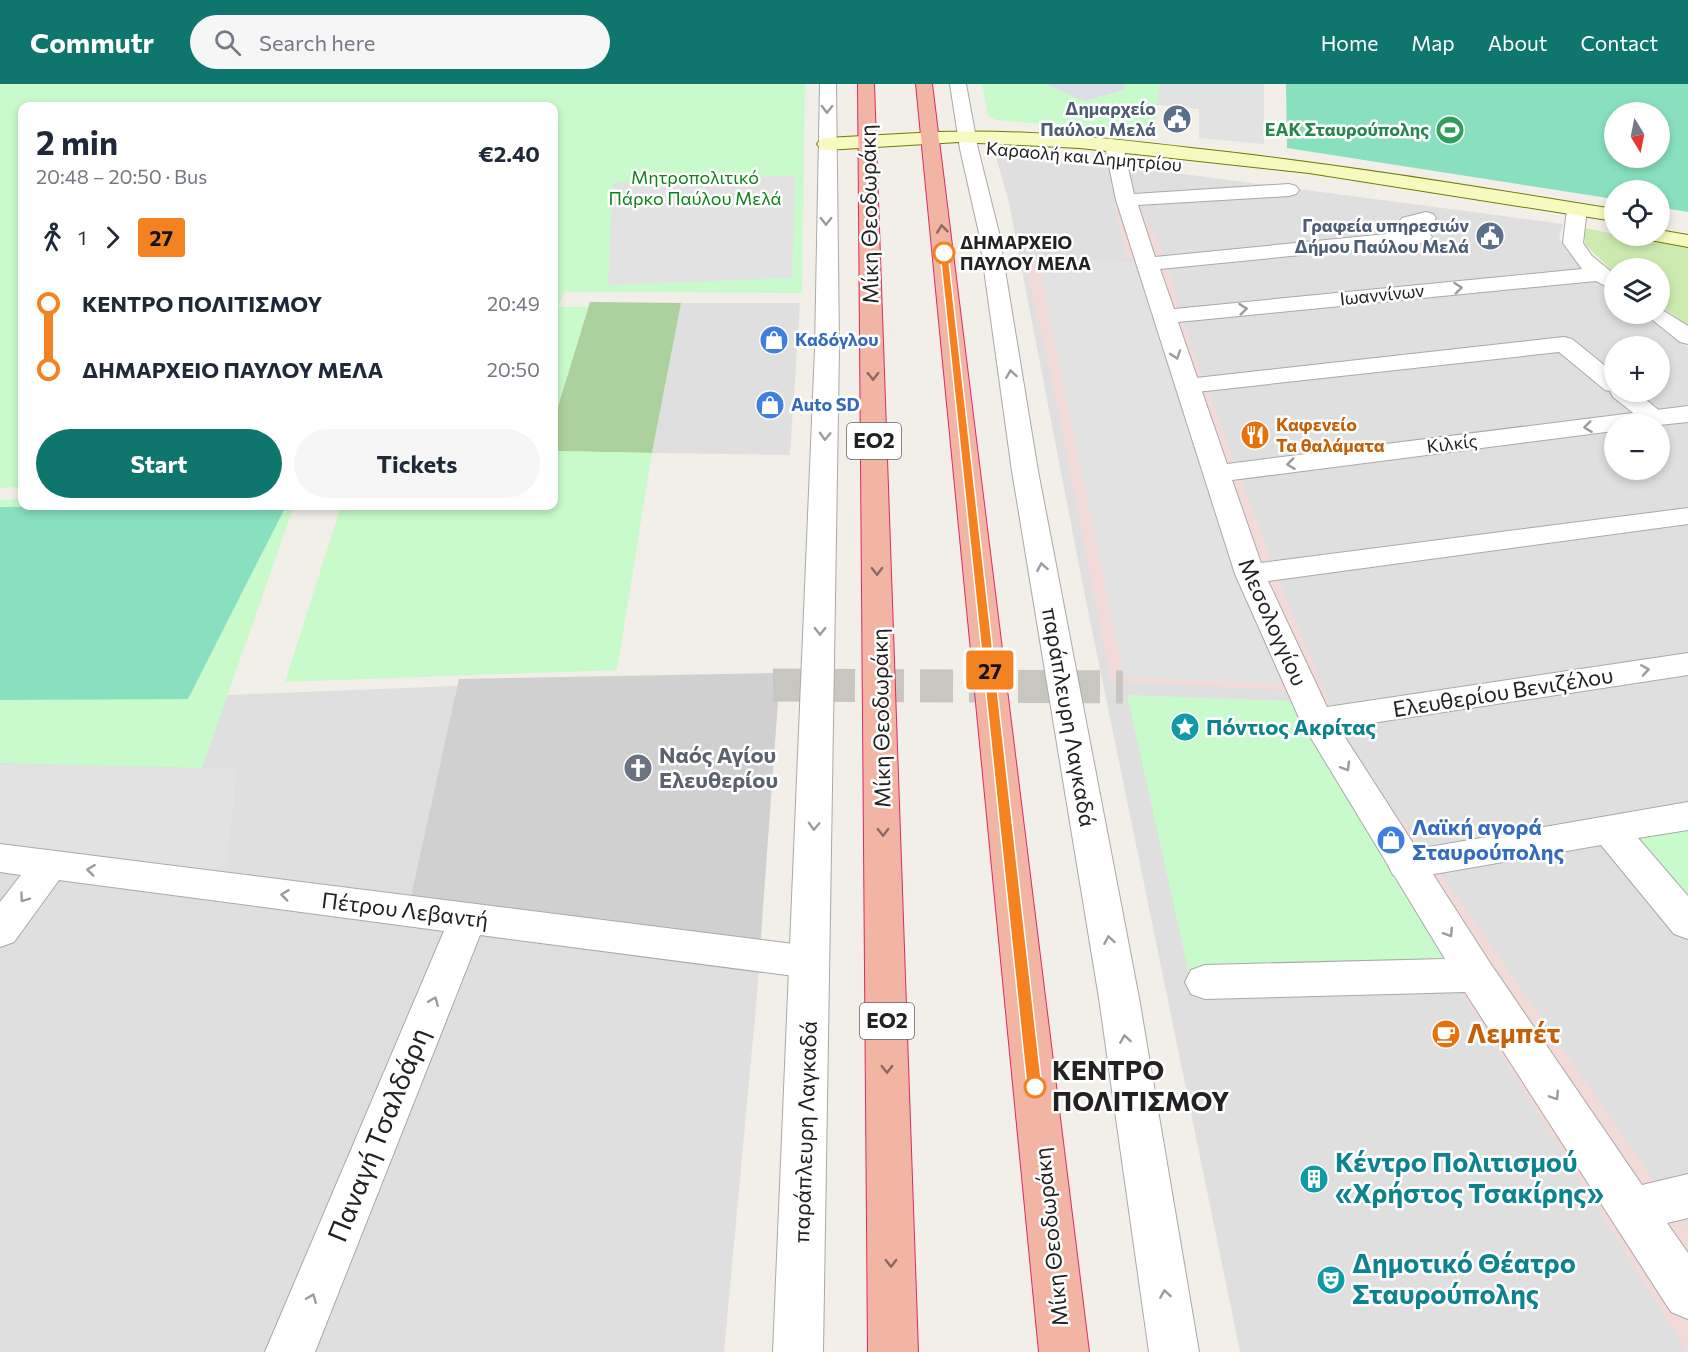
<!DOCTYPE html>
<meta charset="utf-8">
<style>
:root{--surface:#fff;--page:#f6f6f7;--text:#1f2937;--muted:#747a83;--accent:#0f766e}
body{margin:0;font-family:Commissioner,sans-serif;background:var(--page);color:var(--text);height:100vh;display:flex;flex-direction:column;font-size:22px;white-space:nowrap}
*{box-sizing:border-box;margin:0}
p{font-size:20px;color:var(--muted)}
.icon{flex:none;width:33px;height:33px;fill:none;stroke:currentColor;stroke-width:2;stroke-linecap:round;stroke-linejoin:round}
.map{position:relative;flex:1;overflow:hidden}
.drawer{position:absolute;left:18px;top:18px;width:540px;height:408px;display:flex;flex-direction:column;background:var(--surface);border-radius:12px;box-shadow:0 3px 9px #0003}
.drawer>*{flex:none}
.badge{padding:0 12px;border-radius:4px;font-size:21px;line-height:39px}
.needle{width:39px;rotate:170deg}
.fabs{position:absolute;left:1604px;top:18px;display:grid;gap:12px}
.fabs a{display:grid;place-items:center;width:66px;height:66px;border-radius:50%;background:var(--surface);box-shadow:0 3px 9px #0003;font-size:30px}
.map>.badge{position:absolute;translate:-50% -50%;box-shadow:0 0 0 3px #fff}
.legs{display:flex;align-items:center;gap:9px;height:66px;padding:0 18px;font-size:20px}
.legs p{margin-inline-start:auto}
.head{display:flex;align-items:center;justify-content:space-between;height:102px;padding:0 18px}
h1{font-size:33px;font-weight:700;line-height:45px}
.action{display:flex;gap:12px;margin-top:auto;padding:12px 18px}
.action a{flex:1;height:69px;border-radius:36px;background:var(--accent);color:#fff;font-size:24px;font-weight:700;line-height:69px;text-align:center}
.action a+a{background:var(--page);color:var(--text)}
ul{padding:0 18px;list-style:none}
li{display:flex;align-items:center;gap:21px;height:66px;font-size:22px}
li i{display:grid;place-items:center;width:9px;height:100%;margin:0 8px;background:currentColor}
li i::after{content:'';width:15px;height:15px;margin:-8px;border:4px solid;border-radius:50%;background:var(--surface)}
li p{margin-inline-start:auto}
li:first-child i{background:linear-gradient(#0000 50%,currentColor 0)}
li:last-child i{background:linear-gradient(currentColor 50%,#0000 0)}
header{display:flex;align-items:center;gap:36px;box-sizing:border-box;height:84px;padding:0 30px;background:var(--accent);color:#fff}
header strong{font-size:28px}
nav{display:flex;gap:33px;margin-inline-start:auto;font-size:21px}
.search{width:420px;height:54px;background:var(--page);display:flex;align-items:center;gap:15px;box-sizing:border-box;padding:0 21px;border-radius:33px;color:var(--muted);font-size:22px}
.map>svg:first-child{display:block}
.residential{fill:#e0dfdf;fill-rule:evenodd}
.commercial{fill:#f2dad9}
.religious{fill:#d0d0d0}
.grass{fill:#cdebb0}
.forest{fill:#add19e}
.park{fill:#c8facc}
.pitch{fill:#88e0be;fill-rule:evenodd}
.parking{fill:#e2e2e2}
.plaza{fill:#dddde8}
.lines{fill:none;stroke-linecap:round;stroke-linejoin:round}
.pedestrian-tunnel{stroke:#c8c6c1;stroke-width:33;stroke-dasharray:33 16;stroke-linecap:butt}
.pedestrian-casing{stroke:#a9a9a9;stroke-width:2}
.minor-casing{stroke:#a9a9a9;stroke-width:2}
.tertiary-casing{stroke:#a9a9a9;stroke-width:2}
.secondary-casing{stroke:#707d05;stroke-width:2}
.trunk-casing{stroke:#dc2a67;stroke-width:2}
.pedestrian{fill:#fff;fill-rule:evenodd}
.minor{fill:#fff;fill-rule:evenodd}
.tertiary{fill:#fff;fill-rule:evenodd}
.secondary{fill:#f7fabf;fill-rule:evenodd}
.trunk{fill:#f2b4a3;fill-rule:evenodd}
.oneway{stroke:#9c9c9c}
.oneway2{stroke:#8a6b62}
.line-1{fill:#f58220;stroke:#fff;stroke-width:1.5}
.stop-1-dot{fill:#fff;stroke:#f58220;stroke-width:3}
.labels{text-anchor:middle;stroke-width:5;stroke-linejoin:round;paint-order:stroke}
.far-service-label{font-size:18px;font-weight:bold;fill:#4e5e75;stroke:#fff;text-anchor:end}
.far-leisure-label{font-size:18px;font-weight:bold;fill:#27864d;stroke:#fff;text-anchor:end}
.far-street-label{font-size:18px;fill:#222;stroke:#fff}
.far-park-label{font-size:18px;fill:#0c8416;stroke:#fff}
.far-stop-label{font-size:18px;font-weight:bold;fill:#222;stroke:#fff;text-anchor:start}
.far-shop-label{font-size:18px;font-weight:bold;fill:#366cbe;stroke:#fff;text-anchor:start}
.far-food-label{font-size:18px;font-weight:bold;fill:#c56008;stroke:#fff;text-anchor:start}
.shield{fill:#fff;stroke:#646464;stroke-width:1.5}
.shield-label{font-size:21px;font-weight:bold;fill:#222}
.street-label{font-size:22px;fill:#222;stroke:#fff}
.culture-label{font-size:22px;font-weight:bold;fill:#0d838f;stroke:#fff;text-anchor:start}
.worship-label{font-size:22px;font-weight:bold;fill:#5b616d;stroke:#fff;text-anchor:start}
.shop-label{font-size:22px;font-weight:bold;fill:#366cbe;stroke:#fff;text-anchor:start}
.near-food-label{font-size:27px;font-weight:bold;fill:#c56008;stroke:#fff;text-anchor:start}
.near-stop-label{font-size:27px;font-weight:bold;fill:#222;stroke:#fff;text-anchor:start}
.near-street-label{font-size:27px;fill:#222;stroke:#fff}
.near-culture-label{font-size:27px;font-weight:bold;fill:#0d838f;stroke:#fff;text-anchor:start}
</style>
<header>
<strong>Commutr</strong>
<div class="search"><svg class="icon" aria-label="search" viewBox="0 0 24 24"><circle cx="10" cy="10" r="6"/><path d="M15 15l6 6"/></svg>Search here</div>
<nav><a>Home</a><a>Map</a><a>About</a><a>Contact</a></nav>
</header>
<div class="map">
<svg width="1688" height="1268" viewBox="0 0 1688 1268">
<rect width="100%" height="100%" fill="#f2efe9"/>
<path class="residential" d="M 996,73 L 1108,80 L 1563,140 L 1559,154 L 1569,169 L 1614,204 L 1614,230 L 1646,230 L 1688,263 L 1688,1268 L 1240,1268 L 1083,502 L 1009,119 ZM 1614,262 L 1659,262 L 1659,308 L 1614,308 ZM 1614,340 L 1659,340 L 1659,386 L 1614,386 Z
M 681,219 L 800,219 L 790,371 L 652,369 Z
M 780,589 L 757,911 L 724,1268 L 0,1268 L 0,620 Z"/>
<path class="commercial" d="M 1114,120 L 1138,121 L 1164,170 L 1186,247 L 1288,520 L 1325,608 L 1360,678 L 1472,834 L 1688,1145 L 1688,1268 L 1306,661 L 1284,606 L 1111,597 L 1051,292 L 1025,180 L 1134,178 L 1127,174 Z"/>
<path class="religious" d="M 780,589 L 760,862 L 410,817 L 459,595 Z"/>
<path class="grass" d="M 1585,144 L 1614,150 L 1614,152 L 1688,163 L 1688,242 L 1659,221 L 1659,184 L 1614,184 L 1614,189 L 1585,160 Z"/>
<path class="forest" d="M 590,218 L 681,219 L 652,369 L 554,367 L 554,335 Z"/>
<path class="park" d="M 0,0 L 805,0 L 802,209 L 564,208 L 558,223 L 588,223 L 554,335 L 554,22 L 22,22 L 22,403 L 0,404 Z
M 982,0 L 1160,0 L 1154,50 L 996,36 L 988,32 Z
M 554,367 L 652,369 L 617,586 L 285,598 L 341,422 L 554,422 Z
M 22,415 L 22,422 L 294,422 L 202,684 L 0,679 L 0,416 Z
M 1127,611 L 1296,617 L 1457,883 L 1189,890 Z
M 1688,744 L 1688,825 L 1630,754 Z"/>
<path class="pitch" d="M 1286,0 L 1688,0 L 1688,128 L 1659,123 L 1659,106 L 1614,106 L 1614,115 L 1287,64 ZM 1614,28 L 1659,28 L 1659,74 L 1614,74 Z
M 286,422 L 188,615 L 0,616 L 0,423 Z"/>
<path class="parking" d="M 1160,0 L 1264,0 L 1264,60 L 1199,54 L 1199,25 L 1157,21 Z
M 795,91 L 792,194 L 608,201 L 613,99 Z
M 1038,176 L 1136,178 L 1138,182 L 1282,600 L 1124,593 Z
M 17,680 L 237,685 L 225,795 L 0,768 L 0,681 Z"/>
<path class="plaza" d="M 1046,0 L 1125,0 L 1124,6 L 1084,17 Z"/>
<g class="lines">
<path class="pedestrian-tunnel" d="M 773,601 L 1123,603"/>
<g class="pedestrian-casing">
<path id="pedestrian" d="M 1564,253 L 1572,255 L 1614,289 L 1614,308 L 1637,308 L 1668,334 L 1664,339 L 1646,339 L 1613,313 L 1610,307 L 1605,306 L 1559,268 L 1187,309 L 1178,307 L 1175,302 L 1178,297 L 1187,295 Z
M 1688,718 L 1688,746 L 1638,754 L 1688,812 L 1688,855 L 1674,850 L 1601,761 L 1406,795 L 1393,791 L 1388,781 L 1393,771 L 1406,767 Z"/>
</g>
<g class="minor-casing">
<path id="minor" d="M 1114,56 L 1121,58 L 1123,62 L 1134,110 L 1289,100 L 1296,102 L 1299,106 L 1296,110 L 1289,112 L 1138,121 L 1155,173 L 1407,148 L 1399,138 L 1402,134 L 1426,128 L 1433,130 L 1436,134 L 1433,138 L 1423,141 L 1432,153 L 1429,157 L 1422,159 L 1160,185 L 1174,225 L 1582,185 L 1563,159 L 1567,125 L 1570,121 L 1584,121 L 1587,125 L 1583,159 L 1592,172 L 1614,190 L 1613,206 L 1596,197 L 1178,238 L 1227,380 L 1688,322 L 1688,338 L 1659,341 L 1614,340 L 1614,347 L 1232,396 L 1261,479 L 1688,424 L 1688,440 L 1268,497 L 1327,623 L 1688,569 L 1688,591 L 1339,644 L 1490,879 L 1642,1101 L 1688,1090 L 1688,1134 L 1667,1139 L 1688,1169 L 1688,1235 L 1671,1228 L 1465,908 L 1205,915 L 1191,910 L 1185,898 L 1191,886 L 1205,881 L 1445,875 L 1300,636 L 1235,490 L 1116,116 L 1105,62 L 1107,58 Z
M 1659,224 L 1688,242 L 1688,260 L 1680,258 L 1645,230 L 1659,230 Z
M 0,760 L 809,862 L 823,866 L 829,878 L 823,890 L 809,894 L 480,851 L 315,1268 L 265,1268 L 444,847 L 59,796 L 14,858 L 0,863 L 0,818 L 21,791 L 0,788 Z"/>
</g>
<g class="tertiary-casing">
<path id="tertiary" d="M 820,0 L 836,0 L 839,264 L 823,1268 L 773,1268 L 815,264 Z
M 950,0 L 966,0 L 978,65 L 999,149 L 1038,387 L 1139,914 L 1199,1268 L 1149,1268 L 1099,914 L 1012,387 L 979,149 L 960,65 Z"/>
</g>
<g class="secondary-casing">
<path id="secondary" d="M 937,48 C 1022,45 1107,54 1191,64 C 1333,79 1473,102 1614,125 L 1614,137 L 1309,89 L 1080,64 L 959,58 L 826,66 L 820,64 L 817,60 L 820,56 L 826,54 Z
M 1659,146 L 1688,151 L 1688,163 L 1650,156 L 1647,152 L 1659,152 Z"/>
</g>
<g class="trunk-casing">
<path id="trunk" d="M 858,0 L 874,0 L 918,1268 L 868,1268 Z
M 916,0 L 932,0 L 1089,1268 L 1039,1268 Z"/>
</g>
<use href="#pedestrian" class="pedestrian"/>
<use href="#minor" class="minor"/>
<use href="#tertiary" class="tertiary"/>
<use href="#secondary" class="secondary"/>
<use href="#trunk" class="trunk"/>
</g>
<defs><path id="oneway-chevron" d="M-2-3.5L2.5 0L-2 3.5" fill="none" stroke-width="1.6" stroke-linecap="round" stroke-linejoin="round" transform="scale(1.5)"/></defs>
<g class="oneway">
<use href="#oneway-chevron" transform="translate(827 25) rotate(91)"/>
<use href="#oneway-chevron" transform="translate(826 137) rotate(90)"/>
<use href="#oneway-chevron" transform="translate(1458 204) rotate(-6)"/>
<use href="#oneway-chevron" transform="translate(1243 225) rotate(-6)"/>
<use href="#oneway-chevron" transform="translate(1176 271) rotate(71)"/>
<use href="#oneway-chevron" transform="translate(1011 290) rotate(-99)"/>
<use href="#oneway-chevron" transform="translate(1588 343) rotate(173)"/>
<use href="#oneway-chevron" transform="translate(825 352) rotate(92)"/>
<use href="#oneway-chevron" transform="translate(1291 380) rotate(173)"/>
<use href="#oneway-chevron" transform="translate(1042 483) rotate(-100)"/>
<use href="#oneway-chevron" transform="translate(820 547) rotate(91)"/>
<use href="#oneway-chevron" transform="translate(1645 586) rotate(-9)"/>
<use href="#oneway-chevron" transform="translate(1346 683) rotate(59)"/>
<use href="#oneway-chevron" transform="translate(814 742) rotate(92)"/>
<use href="#oneway-chevron" transform="translate(91 786) rotate(-173)"/>
<use href="#oneway-chevron" transform="translate(285 811) rotate(-173)"/>
<use href="#oneway-chevron" transform="translate(24 814) rotate(126)"/>
<use href="#oneway-chevron" transform="translate(1449 849) rotate(58)"/>
<use href="#oneway-chevron" transform="translate(1109 856) rotate(-100)"/>
<use href="#oneway-chevron" transform="translate(434 917) rotate(-68)"/>
<use href="#oneway-chevron" transform="translate(1125 955) rotate(-99)"/>
<use href="#oneway-chevron" transform="translate(1555 1012) rotate(57)"/>
<use href="#oneway-chevron" transform="translate(1165 1210) rotate(-99)"/>
<use href="#oneway-chevron" transform="translate(312 1214) rotate(-68)"/>
</g>
<g class="oneway2">
<use href="#oneway-chevron" transform="translate(942 145) rotate(-96)"/>
<use href="#oneway-chevron" transform="translate(873 292) rotate(89)"/>
<use href="#oneway-chevron" transform="translate(877 487) rotate(89)"/>
<use href="#oneway-chevron" transform="translate(883 748) rotate(89)"/>
<use href="#oneway-chevron" transform="translate(887 985) rotate(89)"/>
<use href="#oneway-chevron" transform="translate(891 1179) rotate(89)"/>
</g>
<path class="line-1" d="M 944,167 L 948,169 L 1042,1003 L 1040,1008 L 1035,1010 L 1030,1008 L 1027,1003 L 940,169 Z"/>
<defs>
<g id="civic-disc" transform="scale(1.5)"><circle r="9.5" fill="#5c6f8a" stroke="#fff"/><path d="M-.6-6.5H3V-4.5H.6V-3L4-1V1h2V6H-6V1h2V-1L-.6-3ZM-1.2 2.5V6h2.4V2.5Z" fill="#fff"/></g>
<g id="stadium-disc" transform="scale(1.5)"><circle r="9.5" fill="#2e9e5b" stroke="#fff"/><path d="M0-5a6.5 5 0 1 0 0 10a6.5 5 0 1 0 0-10ZM-3.5-1.8h7v3.6h-7Z" fill="#fff"/></g>
<g id="shop-disc" transform="scale(1.5)"><circle r="9.5" fill="#3f7fe0" stroke="#fff"/><path d="M-5-2.5h2.3a2.7 3.5 0 0 1 5.4 0H5L5.5 6h-11ZM-1.5-2.5h3a1.5 2.3 0 0 0-3 0Z" fill="#fff"/></g>
<g id="restaurant-disc" transform="scale(1.5)"><circle r="9.5" fill="#e8710a" stroke="#fff"/><path d="M-5-6h1v4h1v-4h1v4h1v-4h1v5L-1.5 .5V6h-2V.5L-5-1ZM5-6V6H3V1.5H1.5Q1.5-4 5-6Z" fill="#fff"/></g>
<g id="sight-disc" transform="scale(1.5)"><circle r="9.5" fill="#0f9aa8" stroke="#fff"/><path d="M0-6L1.8-2.2L6-1.7L2.9 1.2L3.7 5.4L0 3.3L-3.7 5.4L-2.9 1.2L-6-1.7L-1.8-2.2Z" fill="#fff"/></g>
<g id="church-disc" transform="scale(1.5)"><circle r="9.5" fill="#6b7280" stroke="#fff"/><path d="M-1.2-6h2.4v3.5h3.3v2.4h-3.3V6h-2.4V-.1h-3.3v-2.4h3.3Z" fill="#fff"/></g>
<g id="cafe-disc" transform="scale(1.5)"><circle r="9.5" fill="#e8710a" stroke="#fff"/><path d="M-5.5-4.5H6V0H3Q3 3.5 0 3.5H-2.5Q-5.5 3.5-5.5 0ZM3-3.2v2h1.7v-2ZM-6 4.5H4V6H-6Z" fill="#fff"/></g>
<g id="building-disc" transform="scale(1.5)"><circle r="9.5" fill="#0f9aa8" stroke="#fff"/><path d="M-4-6H4V6H1V3H-1V6H-4ZM-2.5-4.3h1.7v1.8h-1.7ZM.8-4.3h1.7v1.8H.8ZM-2.5-1h1.7V.8h-1.7ZM.8-1h1.7V.8H.8Z" fill="#fff"/></g>
<g id="theatre-disc" transform="scale(1.5)"><circle r="9.5" fill="#0f9aa8" stroke="#fff"/><path d="M-5-5.5Q0-4 5-5.5V0Q5 5 0 6Q-5 5-5 0ZM-3.3-2.5H-1v1.5H-3.3ZM1-2.5H3.3v1.5H1ZM-2.8 1Q0 5.5 2.8 1Z" fill="#fff"/></g>
</defs>
<g fill-rule="evenodd">
<use href="#civic-disc" x="1177" y="35"/>
<use href="#stadium-disc" x="1450" y="46"/>
<use href="#civic-disc" x="1490" y="152"/>
<use href="#shop-disc" x="774" y="256"/>
<use href="#shop-disc" x="770" y="321"/>
<use href="#restaurant-disc" x="1255" y="351"/>
<use href="#sight-disc" x="1185" y="643"/>
<use href="#church-disc" x="638" y="684"/>
<use href="#shop-disc" x="1391" y="756"/>
<use href="#cafe-disc" x="1446" y="950"/>
<use href="#building-disc" x="1314" y="1095"/>
<use href="#theatre-disc" x="1331" y="1196"/>
</g>
<g class="stop-1-dot">
<circle cx="944" cy="169" r="10"/>
<circle cx="1035" cy="1003" r="10"/>
</g>
<g class="labels">
<g class="far-service-label">
<text x="1156" y="31">Δημαρχείο<tspan x="1156" dy="21">Παύλου Μελά</tspan></text>
<text x="1469" y="148">Γραφεία υπηρεσιών<tspan x="1469" dy="21">Δήμου Παύλου Μελά</tspan></text>
</g>
<g class="far-leisure-label">
<text x="1429" y="52">EAK Σταυρούπολης</text>
</g>
<g class="far-street-label">
<text transform="translate(1084 73) rotate(5)" y="6">Καραολή και Δημητρίου</text>
<text transform="translate(1382 211) rotate(-6)" y="6">Ιωαννίνων</text>
<text transform="translate(1452 360) rotate(-7)" y="6">Κιλκίς</text>
</g>
<g class="far-park-label">
<text x="695" y="100">Μητροπολιτικό<tspan x="695" dy="21">Πάρκο Παύλου Μελά</tspan></text>
</g>
<g class="far-stop-label">
<text x="960" y="165">ΔΗΜΑΡΧΕΙΟ<tspan x="960" dy="21">ΠΑΥΛΟΥ ΜΕΛΑ</tspan></text>
</g>
<g class="far-shop-label">
<text x="795" y="262">Καδόγλου</text>
<text x="791" y="327">Auto SD</text>
</g>
<g class="far-food-label">
<text x="1276" y="347">Καφενείο<tspan x="1276" dy="21">Τα θαλάματα</tspan></text>
</g>
<g class="shield">
<rect x="847" y="339" width="54" height="36" rx="4.5"/>
<rect x="860" y="919" width="54" height="36" rx="4.5"/>
</g>
<g class="shield-label">
<text x="874" y="364">ΕΟ2</text>
<text x="887" y="944">ΕΟ2</text>
</g>
<g class="street-label">
<text transform="translate(869 130) rotate(-91)" y="8">Μίκη Θεοδωράκη</text>
<text transform="translate(1273 538) rotate(66)" y="8">Μεσολογγίου</text>
<text transform="translate(1503 608) rotate(-9)" y="8">Ελευθερίου Βενιζέλου</text>
<text transform="translate(1069 633) rotate(80)" y="8">παράπλευρη Λαγκαδά</text>
<text transform="translate(881 634) rotate(-91)" y="8">Μίκη Θεοδωράκη</text>
<text transform="translate(405 826) rotate(7)" y="8">Πέτρου Λεβαντή</text>
<text transform="translate(805 1048) rotate(-88)" y="8">παράπλευρη Λαγκαδά</text>
<text transform="translate(1051 1153) rotate(-96)" y="8">Μίκη Θεοδωράκη</text>
</g>
<g class="culture-label">
<text x="1206" y="651">Πόντιος Ακρίτας</text>
</g>
<g class="worship-label">
<text x="659" y="679">Ναός Αγίου<tspan x="659" dy="25">Ελευθερίου</tspan></text>
</g>
<g class="shop-label">
<text x="1412" y="751">Λαϊκή αγορά<tspan x="1412" dy="25">Σταυρούπολης</tspan></text>
</g>
<g class="near-food-label">
<text x="1467" y="959">Λεμπέτ</text>
</g>
<g class="near-stop-label">
<text x="1052" y="996">ΚΕΝΤΡΟ<tspan x="1052" dy="31">ΠΟΛΙΤΙΣΜΟΥ</tspan></text>
</g>
<g class="near-street-label">
<text transform="translate(379 1051) rotate(-68)" y="9">Παναγή Τσαλδάρη</text>
</g>
<g class="near-culture-label">
<text x="1335" y="1088">Κέντρο Πολιτισμού<tspan x="1335" dy="31">«Χρήστος Τσακίρης»</tspan></text>
<text x="1352" y="1189">Δημοτικό Θέατρο<tspan x="1352" dy="31">Σταυρούπολης</tspan></text>
</g>
</g>
</svg>
<div class="fabs">
<a><svg class="needle" viewBox="-14 -14 28 28"><path d="M0-13l5 13h-10z" fill="#e53935"/><path d="M0 13l5-13h-10z" fill="#747a83"/></svg></a>
<a><svg class="icon" aria-label="locate" viewBox="0 0 24 24"><circle cx="12" cy="12" r="6"/><path d="M12 2v4M12 18v4M2 12h4M18 12h4"/></svg></a>
<a><svg class="icon" aria-label="layers" viewBox="0 0 24 24"><path d="M12 4l9 5-9 5-9-5zM3 14l9 5 9-5"/></svg></a>
<a>+</a>
<a>−</a>
</div>
<b class="badge" style="left:990px;top:586px;background:#f58220;color:#111">27</b>
<section class="drawer">
<div class="head"><div><h1>2 min</h1><p>20:48 – 20:50 · Bus</p></div><b>€2.40</b></div>
<div class="legs"><svg class="icon" aria-label="walk" viewBox="0 0 24 24"><circle cx="13" cy="4" r="2"/><path d="M13 8l-2 6 4 7M11 14l-3 7M7 12l3-4h3l4 4"/></svg>1<svg class="icon" aria-label="forward" viewBox="0 0 24 24"><path d="M9 5l7 7-7 7"/></svg><b class="badge" style="background:#f58220;color:#111">27</b></div>
<ul>
<li><i style="color:#f58220"></i><b>ΚΕΝΤΡΟ ΠΟΛΙΤΙΣΜΟΥ</b><p>20:49</p></li>
<li><i style="color:#f58220"></i><b>ΔΗΜΑΡΧΕΙΟ ΠΑΥΛΟΥ ΜΕΛΑ</b><p>20:50</p></li>
</ul>
<div class="action"><a>Start</a><a>Tickets</a></div>
</section>
</div>
